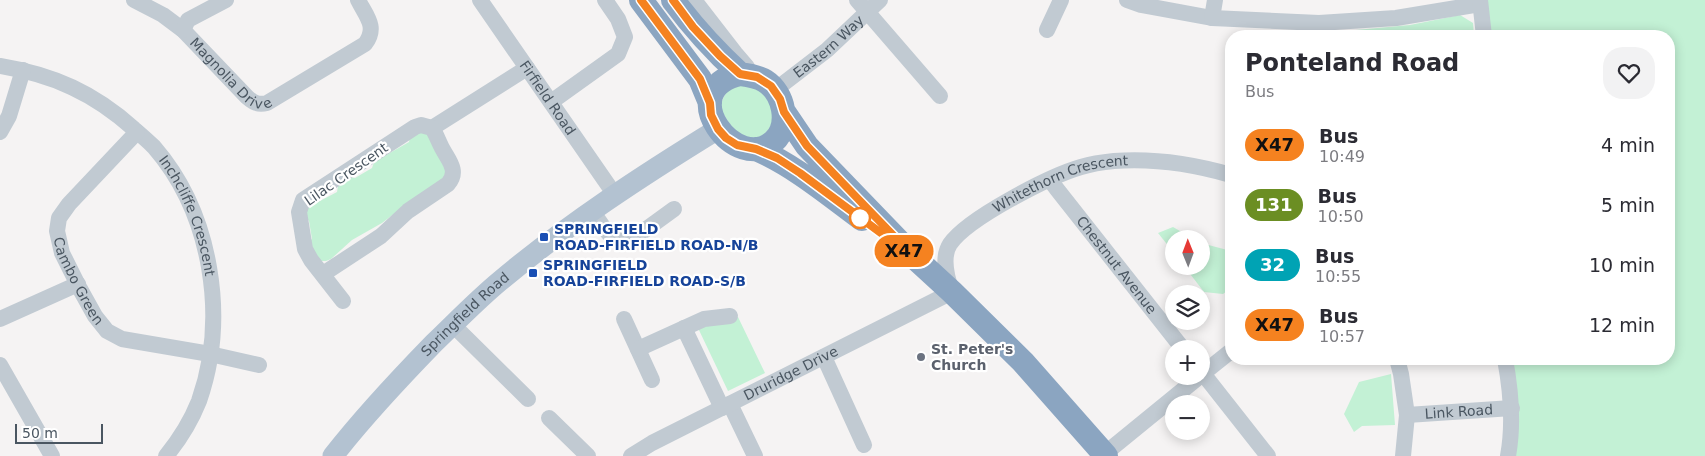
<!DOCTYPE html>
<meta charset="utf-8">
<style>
:root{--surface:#fff;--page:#f2f2f3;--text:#2b2b33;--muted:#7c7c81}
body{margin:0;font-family:"DejaVu Sans",sans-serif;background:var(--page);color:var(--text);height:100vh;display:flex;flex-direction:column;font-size:19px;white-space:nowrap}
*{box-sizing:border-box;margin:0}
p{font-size:16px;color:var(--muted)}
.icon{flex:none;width:28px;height:28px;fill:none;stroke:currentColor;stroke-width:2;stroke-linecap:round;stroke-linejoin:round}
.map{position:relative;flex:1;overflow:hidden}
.sheet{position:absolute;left:1225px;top:30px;width:450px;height:335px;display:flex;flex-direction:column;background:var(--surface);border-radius:20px;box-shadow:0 2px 12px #0003}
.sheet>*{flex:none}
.badge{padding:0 10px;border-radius:16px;font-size:18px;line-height:32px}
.needle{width:32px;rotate:359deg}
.controls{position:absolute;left:1165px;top:230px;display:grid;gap:10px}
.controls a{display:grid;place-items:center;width:45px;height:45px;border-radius:50%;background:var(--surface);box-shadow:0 2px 12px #0003;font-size:25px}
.scale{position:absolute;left:15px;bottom:12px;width:88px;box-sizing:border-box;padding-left:5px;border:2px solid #4a5661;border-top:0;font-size:14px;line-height:18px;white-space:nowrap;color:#4a5661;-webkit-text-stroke:4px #fff;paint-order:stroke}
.map>.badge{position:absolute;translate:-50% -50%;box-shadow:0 0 0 2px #fff}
.round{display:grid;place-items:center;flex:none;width:52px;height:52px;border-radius:20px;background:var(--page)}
.headline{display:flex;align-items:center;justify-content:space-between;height:85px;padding:0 20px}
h1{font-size:24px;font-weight:700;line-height:38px}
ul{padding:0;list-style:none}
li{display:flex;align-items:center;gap:15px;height:60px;padding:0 20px}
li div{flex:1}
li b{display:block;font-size:19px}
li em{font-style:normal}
li .badge{min-width:55px;font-weight:700;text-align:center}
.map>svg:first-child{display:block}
.green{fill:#c3f1d5}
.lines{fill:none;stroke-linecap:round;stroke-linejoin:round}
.minor{stroke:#c1cad2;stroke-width:16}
.major{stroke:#b3c2d1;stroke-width:21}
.highway{stroke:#8ba5c1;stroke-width:24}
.line-casing{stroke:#fff;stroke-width:11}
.line{stroke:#f58220;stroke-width:8}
.stop-dot{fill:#fff;stroke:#f58220;stroke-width:2.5}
.transit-dot{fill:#1a4fb4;stroke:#fff;stroke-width:2}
.worship-dot{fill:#6b7280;stroke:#fff;stroke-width:2}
.labels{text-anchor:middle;stroke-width:4.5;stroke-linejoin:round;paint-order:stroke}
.street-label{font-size:14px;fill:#4a5661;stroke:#fff}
.transit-label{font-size:14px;font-weight:bold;fill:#164399;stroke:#fff;text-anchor:start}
.worship-label{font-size:14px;font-weight:bold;fill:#5b616d;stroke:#fff;text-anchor:start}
</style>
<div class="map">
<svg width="1705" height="456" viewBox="0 0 1705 456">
<rect width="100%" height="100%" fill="#f5f3f3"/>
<path class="green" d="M 1484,0 L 1705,0 L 1705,456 L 1514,456 L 1510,359 L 1669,359 L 1669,36 L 1489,36 Z
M 1460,15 L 1473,23 L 1474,36 L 1274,36 L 1274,31 L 1312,34 L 1410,25 Z
M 740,85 C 768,90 768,93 776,119 L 761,139 L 738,136 L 720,109 C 723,96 726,89 740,85 Z
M 418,131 L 430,133 L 448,176 L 407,204 L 382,223 L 352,240 L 331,259 L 326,261 L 319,261 L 308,243 L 312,239 L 309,221 L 305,217 L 305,206 L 312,201 L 318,202 L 337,192 L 338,186 L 350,177 L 355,178 L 372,168 L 374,162 L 409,142 L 410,136 Z
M 1173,227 L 1194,239 L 1174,239 L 1174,253 L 1158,233 Z
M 1201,243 L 1231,251 L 1231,288 L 1223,294 L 1204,292 L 1184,266 L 1201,266 Z
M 738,317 L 765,373 L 728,391 L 698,328 Z
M 1391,374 L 1395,425 L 1362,426 L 1354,432 L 1344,414 L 1359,382 Z"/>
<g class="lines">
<g class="minor">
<path id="s1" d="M 134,0 L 163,15 L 183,30 L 247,97 C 254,103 258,105 267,103 L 365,44 C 378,27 366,16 358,0"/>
<path id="s2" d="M 480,0 L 615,195"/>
<path d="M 694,0 L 735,53 L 747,67"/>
<path d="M 857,0 L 940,96"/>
<path d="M 1127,0 L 1141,5 L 1212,18 L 1319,23 L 1396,18 L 1480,4"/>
<path d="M 1480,0 L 1484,36"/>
<path d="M 1212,18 L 1215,0"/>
<path d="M 183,30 L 188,20 L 226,0"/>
<path d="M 1047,30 L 1061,0"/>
<path id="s3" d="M 0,66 C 54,75 94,93 134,129 C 141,135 148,141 154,147 C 212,214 228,318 199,401 C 191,421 180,439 166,456"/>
<path id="s4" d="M 775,90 L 827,50 L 880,0"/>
<path d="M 551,102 L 618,54 L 625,37 L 618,19 L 605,0"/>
<path d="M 432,128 L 527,68"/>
<path d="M 0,132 L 9,116 L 23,70"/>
<path id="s5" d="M 137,132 L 69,204 L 59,218 L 57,231 L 62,253 L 80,289 L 95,316 L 107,331 L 122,339 L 210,354 L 259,365"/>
<path id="s6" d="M 1050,180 L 1056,188 L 1183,349"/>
<path d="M 592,211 C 603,225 610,244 630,241 L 674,209"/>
<path d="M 323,274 L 381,236 L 408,211 L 448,184 C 460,170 447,159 441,146 C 438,140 436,134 432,128 L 421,125 L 415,127 L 303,200 L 299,212 L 305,249 L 311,260 L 343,301"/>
<path d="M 0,319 L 78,284"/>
<path d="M 624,319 L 652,380"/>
<path d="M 453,325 L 528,399"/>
<path d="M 684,328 L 722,408"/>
<path d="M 638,349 L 704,319 L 730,316"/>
<path d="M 824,357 L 864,445"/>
<path d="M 1397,359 L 1401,374 L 1407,415 L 1403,456"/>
<path d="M 1505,359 C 1511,391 1514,423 1508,456"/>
<path d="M 0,365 L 52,456"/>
<path d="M 1201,371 L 1268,456"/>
<path d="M 1201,375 L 1231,351"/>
<path d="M 730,404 L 755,456"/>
<path id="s7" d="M 1407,415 L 1512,408"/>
<path d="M 549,418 L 588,456"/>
<path id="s8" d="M 631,456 L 652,443 L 952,292 C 947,278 941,258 950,244 C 968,218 1050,176 1081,167 C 1091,164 1104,162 1114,161 C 1154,158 1193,164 1231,175"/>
<path d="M 1102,456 L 1200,376"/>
</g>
<path class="major" id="s9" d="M 333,456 C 364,416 399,379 434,343 C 456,322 477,300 500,281 C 568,224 643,175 718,129"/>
<path class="highway" d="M 641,0 L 700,79 L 710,103
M 673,0 C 693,27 715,51 740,74
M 740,74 C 748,75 757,76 765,81 C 784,93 791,125 774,141 C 737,176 671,90 740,74 Z
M 784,112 L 807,146 L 916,259 L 952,292 L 1023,362 L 1106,456
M 756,149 C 795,166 828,194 862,219"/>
</g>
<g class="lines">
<g class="line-casing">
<path id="line" d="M 641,0 L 700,79 L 710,103 L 711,115 L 718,129 L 726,138 L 737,145 L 756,149 L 777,158 L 800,173 L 916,259 L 807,146 L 784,112 L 780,99 L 771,86 L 757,77 L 740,74 L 720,56 L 693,27 L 673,0"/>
</g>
<use href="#line" class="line"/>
</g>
<circle class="stop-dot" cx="860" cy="218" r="10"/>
<g class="transit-dot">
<rect x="539" y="232" width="10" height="10" rx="2.5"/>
<rect x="528" y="268" width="10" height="10" rx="2.5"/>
</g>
<circle class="worship-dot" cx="921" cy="357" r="5"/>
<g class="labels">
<g class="street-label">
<text dy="5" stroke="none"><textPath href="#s4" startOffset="69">Eastern Way</textPath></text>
<text dy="5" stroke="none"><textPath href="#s1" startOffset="124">Magnolia Drive</textPath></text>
<text dy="5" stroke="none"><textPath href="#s2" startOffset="119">Firfield Road</textPath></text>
<text transform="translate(346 174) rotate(-35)" y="5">Lilac Crescent</text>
<text dy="5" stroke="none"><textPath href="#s8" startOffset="539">Whitethorn Crescent</textPath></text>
<text dy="5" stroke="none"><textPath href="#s3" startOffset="255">Inchcliffe Crescent</textPath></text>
<text dy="5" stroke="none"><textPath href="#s6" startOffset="108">Chestnut Avenue</textPath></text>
<text dy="5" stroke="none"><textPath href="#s5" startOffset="184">Cambo Green</textPath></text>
<text dy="5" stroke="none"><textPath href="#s9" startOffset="194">Springfield Road</textPath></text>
<text dy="5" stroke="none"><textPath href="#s8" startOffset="180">Druridge Drive</textPath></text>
<text dy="5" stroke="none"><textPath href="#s7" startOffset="52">Link Road</textPath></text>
</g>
<g class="transit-label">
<text x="554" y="234">SPRINGFIELD<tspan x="554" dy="16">ROAD-FIRFIELD ROAD-N/B</tspan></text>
<text x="543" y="270">SPRINGFIELD<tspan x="543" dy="16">ROAD-FIRFIELD ROAD-S/B</tspan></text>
</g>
<g class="worship-label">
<text x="931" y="354">St. Peter's<tspan x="931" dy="16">Church</tspan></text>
</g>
</g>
</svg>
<div class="controls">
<a><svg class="needle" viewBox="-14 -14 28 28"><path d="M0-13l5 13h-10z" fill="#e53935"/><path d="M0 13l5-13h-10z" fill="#7c7c81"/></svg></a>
<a><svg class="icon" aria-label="layers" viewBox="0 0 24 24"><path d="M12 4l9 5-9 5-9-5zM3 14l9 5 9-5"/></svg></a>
<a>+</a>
<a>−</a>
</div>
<div class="scale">50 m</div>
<b class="badge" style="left:904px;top:251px;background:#f58220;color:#111">X47</b>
<section class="sheet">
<div class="headline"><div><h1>Ponteland Road</h1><p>Bus</p></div><a class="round"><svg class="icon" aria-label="heart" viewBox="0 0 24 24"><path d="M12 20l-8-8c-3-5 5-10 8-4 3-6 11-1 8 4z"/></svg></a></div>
<ul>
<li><span class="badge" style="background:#f58220;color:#111">X47</span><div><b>Bus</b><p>10:49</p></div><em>4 min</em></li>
<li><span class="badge" style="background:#6b8e23;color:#fff">131</span><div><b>Bus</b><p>10:50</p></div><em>5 min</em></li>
<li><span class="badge" style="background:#00a3b4;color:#fff">32</span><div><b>Bus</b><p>10:55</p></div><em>10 min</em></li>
<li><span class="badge" style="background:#f58220;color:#111">X47</span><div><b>Bus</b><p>10:57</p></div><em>12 min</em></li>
</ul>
</section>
</div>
